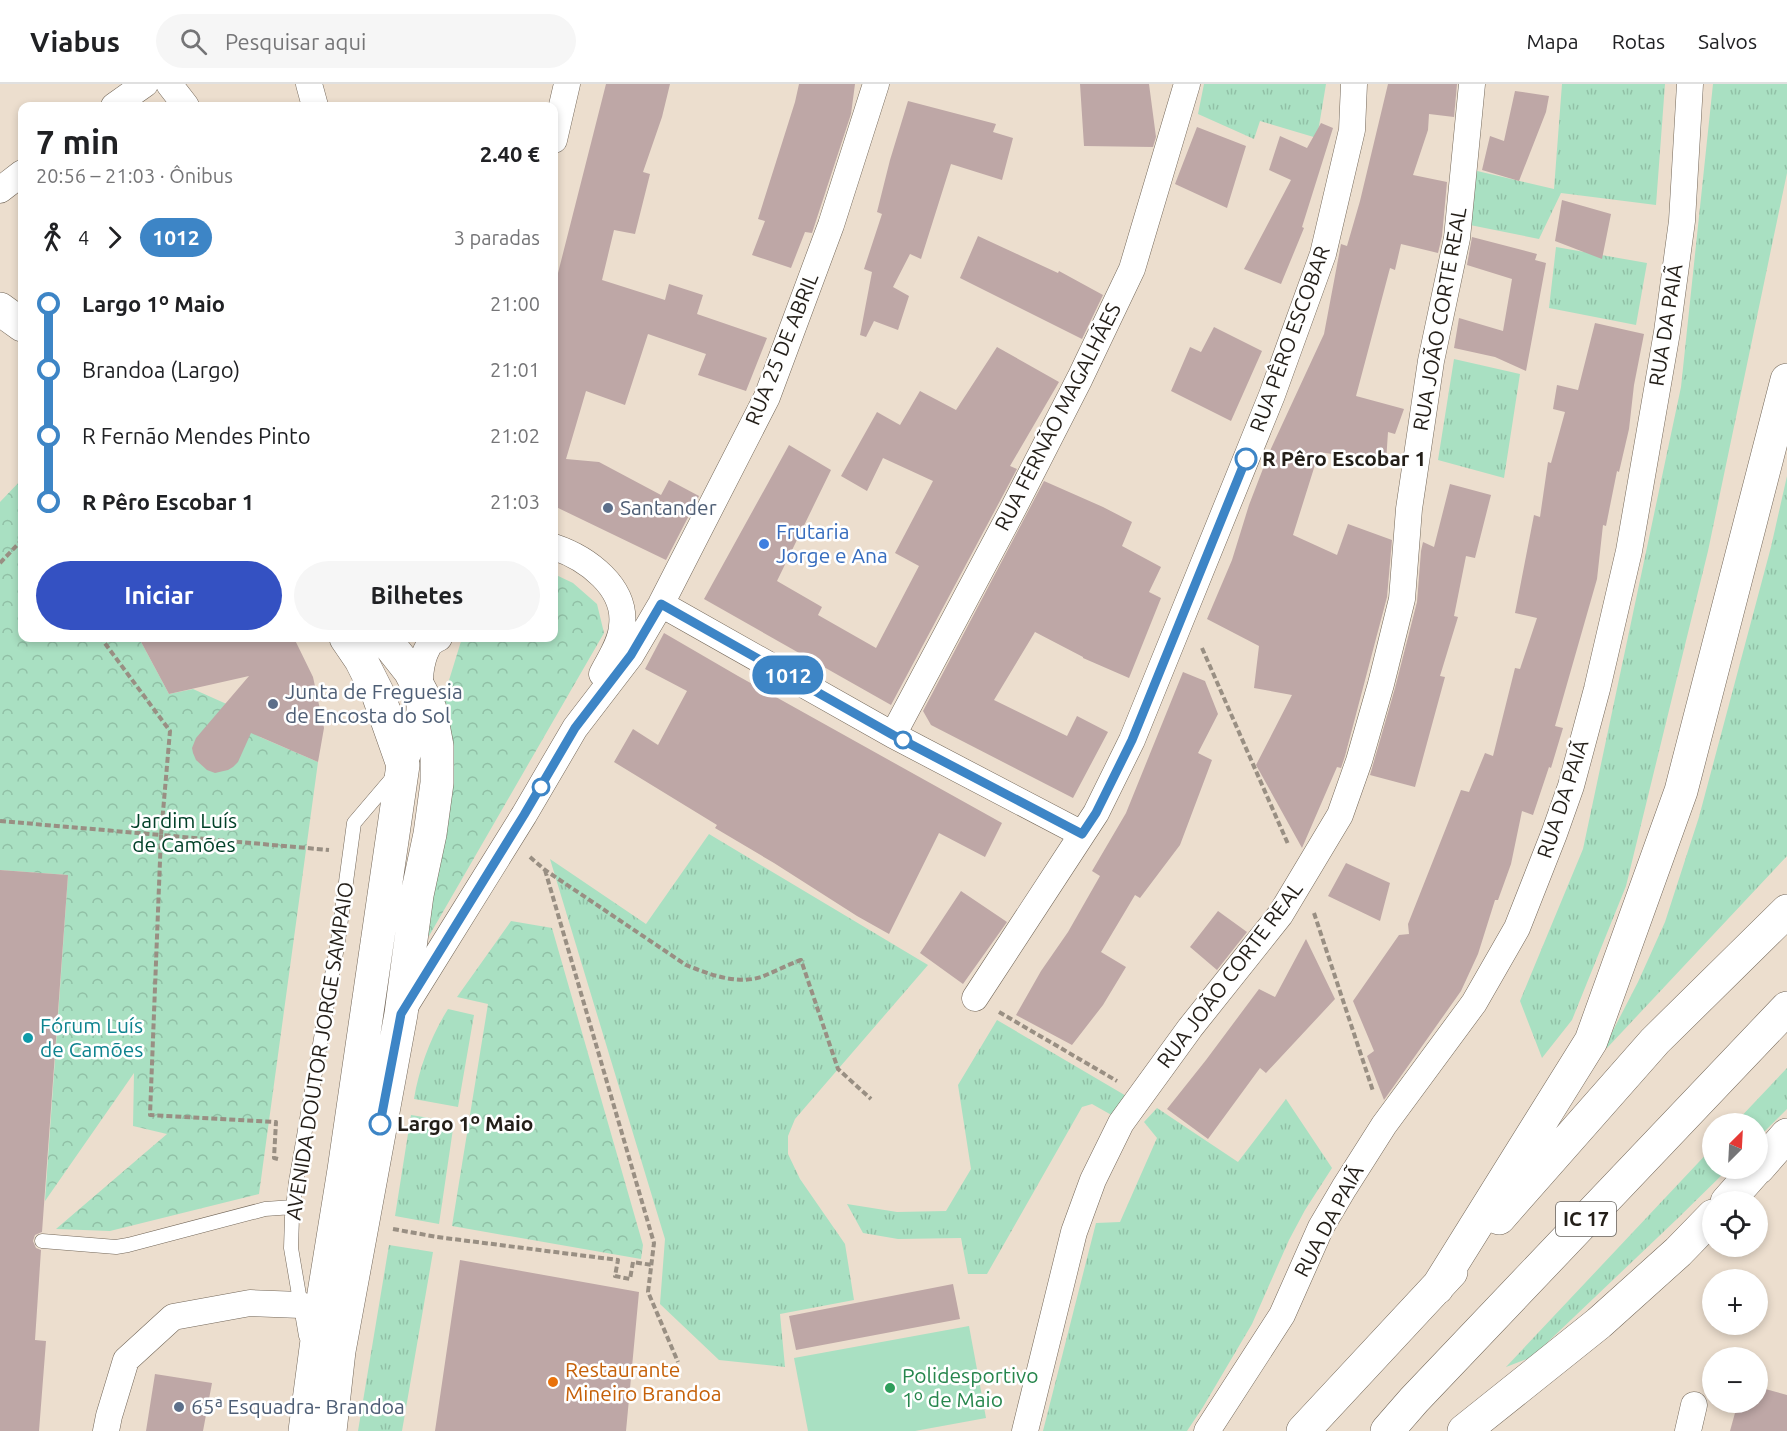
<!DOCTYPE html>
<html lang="pt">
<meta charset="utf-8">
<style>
:root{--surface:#fff;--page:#f6f6f6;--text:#202124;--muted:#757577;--line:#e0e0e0;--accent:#3451c2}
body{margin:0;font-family:Ubuntu,sans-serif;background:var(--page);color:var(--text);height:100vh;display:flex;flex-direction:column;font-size:22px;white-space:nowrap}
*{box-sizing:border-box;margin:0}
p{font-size:20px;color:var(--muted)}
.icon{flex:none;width:33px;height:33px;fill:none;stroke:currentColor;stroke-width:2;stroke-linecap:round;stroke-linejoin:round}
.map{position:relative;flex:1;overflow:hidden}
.panel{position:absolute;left:18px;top:18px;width:540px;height:540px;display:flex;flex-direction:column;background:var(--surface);border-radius:12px;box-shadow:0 3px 9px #0003}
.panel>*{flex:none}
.badge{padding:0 12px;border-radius:20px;font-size:21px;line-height:39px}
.needle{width:39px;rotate:24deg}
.tools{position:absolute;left:1702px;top:1029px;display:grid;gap:12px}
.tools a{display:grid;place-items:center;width:66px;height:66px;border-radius:50%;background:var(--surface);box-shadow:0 3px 9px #0003;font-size:30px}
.map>.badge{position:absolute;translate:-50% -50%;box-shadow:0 0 0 3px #fff}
.legs{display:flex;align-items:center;gap:9px;height:66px;padding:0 18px;font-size:20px}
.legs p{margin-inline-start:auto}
.head{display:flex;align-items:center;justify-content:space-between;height:102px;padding:0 18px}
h1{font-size:33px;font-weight:700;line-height:45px}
.button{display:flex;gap:12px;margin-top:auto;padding:12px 18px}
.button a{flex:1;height:69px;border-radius:36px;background:var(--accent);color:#fff;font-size:24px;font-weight:700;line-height:69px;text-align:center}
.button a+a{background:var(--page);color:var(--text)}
ul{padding:0 18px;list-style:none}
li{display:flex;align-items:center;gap:21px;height:66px;font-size:22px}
li i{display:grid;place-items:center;width:9px;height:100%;margin:0 8px;background:currentColor}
li i::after{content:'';width:15px;height:15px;margin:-8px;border:4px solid;border-radius:50%;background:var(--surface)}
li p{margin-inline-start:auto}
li:first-child i{background:linear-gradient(#0000 50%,currentColor 0)}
li:last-child i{background:linear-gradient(currentColor 50%,#0000 0)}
header{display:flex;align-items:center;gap:36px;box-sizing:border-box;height:84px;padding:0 30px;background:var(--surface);border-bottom:2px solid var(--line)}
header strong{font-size:28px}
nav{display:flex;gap:33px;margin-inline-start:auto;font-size:21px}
.search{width:420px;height:54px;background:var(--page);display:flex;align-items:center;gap:15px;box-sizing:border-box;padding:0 21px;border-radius:33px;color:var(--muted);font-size:22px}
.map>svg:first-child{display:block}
.grass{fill:url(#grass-tufts)}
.park{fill:url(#park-crowns)}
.garden{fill:#a9e0c2}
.building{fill:#bea7a6}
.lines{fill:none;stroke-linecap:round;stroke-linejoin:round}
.lane-casing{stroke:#736759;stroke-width:15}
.street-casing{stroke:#736759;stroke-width:27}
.secondary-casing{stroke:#736759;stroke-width:34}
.highway-casing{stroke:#736759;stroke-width:34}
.path{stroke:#998f83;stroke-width:4;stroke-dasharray:6 3;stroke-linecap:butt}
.lane{stroke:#fff;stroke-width:14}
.street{stroke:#fff;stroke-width:26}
.secondary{stroke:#fff;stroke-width:33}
.highway{stroke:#fff;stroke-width:33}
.line-1-casing{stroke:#fff;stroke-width:14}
.line-1{stroke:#3d85c6;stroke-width:9}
.stop-1-dot{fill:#fff;stroke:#3d85c6;stroke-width:3}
.service-dot{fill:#5c6f8a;stroke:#fff;stroke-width:2}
.shop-dot{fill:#3f7fe0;stroke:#fff;stroke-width:2}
.culture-dot{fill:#0f9aa8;stroke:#fff;stroke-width:2}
.food-dot{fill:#e8710a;stroke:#fff;stroke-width:2}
.leisure-dot{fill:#2e9e5b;stroke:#fff;stroke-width:2}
.labels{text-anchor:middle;stroke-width:5;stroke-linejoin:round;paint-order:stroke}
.shield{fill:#fff;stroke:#65625d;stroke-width:1.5}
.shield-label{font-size:20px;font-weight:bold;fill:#231e18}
.street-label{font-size:21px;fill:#231e18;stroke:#fff}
.stop-label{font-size:21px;font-weight:bold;fill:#231e18;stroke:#fff;text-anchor:start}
.service-label{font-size:21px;fill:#4e5e75;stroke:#fff;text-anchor:start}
.shop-label{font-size:21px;fill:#366cbe;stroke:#fff;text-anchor:start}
.park-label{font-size:21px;fill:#024129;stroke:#fff}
.culture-label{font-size:21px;fill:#0d838f;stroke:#fff;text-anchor:start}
.food-label{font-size:21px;fill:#c56008;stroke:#fff;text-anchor:start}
.leisure-label{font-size:21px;fill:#27864d;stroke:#fff;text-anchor:start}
</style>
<header>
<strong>Viabus</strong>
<div class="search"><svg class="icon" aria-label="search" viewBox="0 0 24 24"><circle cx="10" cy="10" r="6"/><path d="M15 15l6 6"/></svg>Pesquisar aqui</div>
<nav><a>Mapa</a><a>Rotas</a><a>Salvos</a></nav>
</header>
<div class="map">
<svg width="1787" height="1347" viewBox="0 0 1787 1347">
<defs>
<pattern id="grass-tufts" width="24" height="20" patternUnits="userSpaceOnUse" patternTransform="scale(1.5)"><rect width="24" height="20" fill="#a9e0c2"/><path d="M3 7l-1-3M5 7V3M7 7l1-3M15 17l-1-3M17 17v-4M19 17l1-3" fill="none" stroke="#91c0a6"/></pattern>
<pattern id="park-crowns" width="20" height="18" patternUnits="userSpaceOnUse" patternTransform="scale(1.5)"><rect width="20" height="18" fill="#a9e0c2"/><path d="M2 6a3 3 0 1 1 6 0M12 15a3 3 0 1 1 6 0" fill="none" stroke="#91c0a6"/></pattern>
</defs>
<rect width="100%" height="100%" fill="#ecdece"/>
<path class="grass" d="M 1204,0 L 1326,0 L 1317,54 L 1260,37 L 1254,55 L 1198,30 Z
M 1562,0 L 1665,0 L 1656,121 L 1561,109 L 1539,155 L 1465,140 L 1473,86 L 1554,105 Z
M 1713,0 L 1787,0 L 1787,89 L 1708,467 L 1626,802 L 1572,936 L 1542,974 L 1520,917 L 1583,765 L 1681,303 Z
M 1556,163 L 1647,179 L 1636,241 L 1549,224 Z
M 1454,275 L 1520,290 L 1504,394 L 1438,376 Z
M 1787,392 L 1787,772 L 1607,964 L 1605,962 L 1638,898 L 1665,838 L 1699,733 L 1771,463 Z
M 709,750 L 928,881 L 795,1035 L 788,1052 L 788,1070 L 800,1095 L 845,1160 L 854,1216 L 780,1230 L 785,1283 L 719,1276 L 660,1220 L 665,1155 L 550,775 L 646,840 Z
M 448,925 L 474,931 L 458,1023 L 414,1015 C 419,984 431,952 448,925 Z
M 997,936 L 1128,1013 L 1115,1033 L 1092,1020 L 1082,1023 L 987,1190 L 968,1190 L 961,1154 L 898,1155 L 863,1149 L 847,1120 L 897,1128 L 946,1127 L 971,1085 L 958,1001 Z
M 1787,984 L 1787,1025 L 1758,1054 L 1758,1040 L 1735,1039 Z
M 1286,1015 L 1332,1084 L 1305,1126 L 1289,1156 L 1252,1240 L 1203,1323 L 1187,1347 L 1043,1347 L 1096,1139 L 1120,1138 L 1157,1054 L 1144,1038 L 1157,1024 L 1238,1078 Z
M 411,1031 L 454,1038 L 439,1140 L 395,1132 Z
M 1713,1063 L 1713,1084 L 1728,1085 L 1677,1135 L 1532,1273 L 1506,1283 Z
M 389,1161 L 433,1168 L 402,1347 L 358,1347 Z"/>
<path class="park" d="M 22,395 L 22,554 L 139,554 L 169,610 L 193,605 L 249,630 L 260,653 L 318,678 L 259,1110 L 110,1147 L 56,1145 L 167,1050 L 133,1042 L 134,989 L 45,1117 L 68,791 L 0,786 L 0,418 Z
M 554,490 L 573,499 L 597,520 L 604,549 L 429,852 L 422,849 L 442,619 L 462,554 L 554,554 Z
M 511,837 L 552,844 L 643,1161 L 641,1175 L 452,1142 L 488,920 L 457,913 Z"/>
<path class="garden" d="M 969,1242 L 986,1334 L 915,1347 L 808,1347 L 794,1274 Z"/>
<path class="building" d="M 606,0 L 670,0 L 662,33 L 643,88 L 650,90 L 635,150 L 614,146 L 602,196 L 665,216 L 669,200 L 703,211 L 697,230 L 767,254 L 746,307 L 698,291 L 706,270 L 648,250 L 625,321 L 586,307 L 566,375 L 599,378 L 661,411 L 669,396 L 699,412 L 666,476 L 554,422 L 554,188 L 558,189 Z
M 799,0 L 855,0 L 851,30 L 812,149 L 805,148 L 791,184 L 752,171 L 765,137 L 758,135 L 795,18 Z
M 1080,0 L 1149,0 L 1156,53 L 1153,63 L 1084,62 Z
M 1388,0 L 1457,0 L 1454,33 L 1429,30 L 1428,46 L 1413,91 L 1447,98 L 1442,152 L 1438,169 L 1401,160 L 1395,186 L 1390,184 L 1356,312 L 1404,325 L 1395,350 L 1388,348 L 1386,378 L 1319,368 L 1293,451 L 1337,471 L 1348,440 L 1392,456 L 1387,513 L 1345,672 L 1341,684 L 1337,683 L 1302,764 L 1256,681 L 1292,611 L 1254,604 L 1259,562 L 1207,535 L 1232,476 L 1249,421 L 1269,369 L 1324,250 L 1341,160 L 1347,162 L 1360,117 Z
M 1515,7 L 1549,12 L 1546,28 L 1519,97 L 1482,86 L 1490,52 L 1504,57 Z
M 908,17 L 996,40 L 993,48 L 1013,54 L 1002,96 L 951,80 L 921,175 L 910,170 L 893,203 L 909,212 L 898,246 L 874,237 L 866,253 L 860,251 L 872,188 L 864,185 L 882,130 L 877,128 L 890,76 Z
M 1321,39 L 1333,44 L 1302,143 L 1304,144 L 1281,200 L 1244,185 L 1291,96 L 1269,86 L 1280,52 L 1307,64 Z
M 1197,43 L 1246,62 L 1227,124 L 1175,100 Z
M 1562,116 L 1611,130 L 1602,175 L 1555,157 Z
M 978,152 L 1058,189 L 1059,187 L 1103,211 L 1082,255 L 960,194 Z
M 1472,153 L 1537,170 L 1535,176 L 1546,179 L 1526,287 L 1495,273 L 1454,264 L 1459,234 L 1503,247 L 1512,195 L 1467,181 Z
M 1595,239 L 1644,250 L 1634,301 L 1629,345 L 1619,388 L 1617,387 L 1606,442 L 1603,441 L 1597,495 L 1555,642 L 1563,644 L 1551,684 L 1549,683 L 1533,731 L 1522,727 L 1511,780 L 1498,816 L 1495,816 L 1478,870 L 1461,907 L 1384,1016 L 1367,972 L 1374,967 L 1353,917 L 1399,851 L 1409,850 L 1408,840 L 1461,706 L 1469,708 L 1485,669 L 1493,672 L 1515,584 L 1520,585 L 1537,534 L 1515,529 L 1534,431 L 1540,433 L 1548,378 L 1551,379 L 1565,328 L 1553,325 L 1557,301 L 1578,306 Z
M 1214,243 L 1262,267 L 1231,337 L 1171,307 L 1190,263 L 1201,268 Z
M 997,263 L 1059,298 L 1010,382 L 1017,385 L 891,621 L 704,515 L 789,361 L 831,386 L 777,497 L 822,523 L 818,531 L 876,564 L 919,482 L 895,469 L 933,397 L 883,374 L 867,407 L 841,392 L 877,328 L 900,341 L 920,307 L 956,326 Z
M 1044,397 L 1103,423 L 1132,438 L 1122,462 L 1161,483 L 1149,508 L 1161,514 L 1129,594 L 1083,574 L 1083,573 L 1035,548 L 994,616 L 1067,652 L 1077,632 L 1108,648 L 1073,714 L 931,641 L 923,627 Z
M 1450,400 L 1491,411 L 1475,474 L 1466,472 L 1454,532 L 1458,533 L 1440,592 L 1445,593 L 1415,703 L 1370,691 L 1395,604 L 1417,518 L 1421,467 L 1423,458 L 1434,463 Z
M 664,549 L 738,592 L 1002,739 L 985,773 L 939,749 L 889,850 L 857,832 L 774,779 L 715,744 L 717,741 L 614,678 L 633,645 L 658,661 L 687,607 L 645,585 Z
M 139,554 L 294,554 L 313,593 L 324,644 L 318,678 L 251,649 L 238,678 L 233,683 L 228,686 L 215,689 L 207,686 L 196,676 L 193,669 L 192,664 L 196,654 L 249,592 L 169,610 Z
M 1183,588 L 1205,597 L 1218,630 L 1198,669 L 1212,676 L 1180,761 L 1140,814 L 1135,811 L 1101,868 L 1126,883 L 1103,921 L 1072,961 L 1016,931 L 1041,887 L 1068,848 L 1100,792 L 1092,787 L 1126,729 Z
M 1346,779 L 1390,799 L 1380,837 L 1328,812 Z
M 0,786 L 68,791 L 42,1148 L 35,1151 L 33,1157 L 36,1164 L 41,1166 L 35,1256 L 46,1257 L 39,1347 L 0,1347 Z
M 961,807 L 1007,838 L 963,900 L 920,869 Z
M 1218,827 L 1247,848 L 1217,886 L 1190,863 Z
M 1306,855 L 1335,915 L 1266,989 L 1260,984 L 1208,1055 L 1167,1025 L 1206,976 L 1259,905 L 1275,913 Z
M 460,1176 L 639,1208 L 626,1347 L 435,1347 Z
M 953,1200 L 960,1235 L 796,1266 L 789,1232 Z
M 155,1290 L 212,1299 L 203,1347 L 146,1347 Z
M 1758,1303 L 1787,1311 L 1787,1347 L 1730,1347 L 1738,1318 L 1758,1318 Z"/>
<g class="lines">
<g class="lane-casing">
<path id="lane" d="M 42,1157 L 116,1163 L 128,1161 L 265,1125 L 293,1123
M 306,1252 L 291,1164 L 292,1133 L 296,1098 L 338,857 L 354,739 L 394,692"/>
</g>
<g class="street-casing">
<path id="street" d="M 169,0 L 186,22
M 309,0 L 315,22
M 114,22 L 145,0
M 554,56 L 567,0
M 0,106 L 22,89
M 554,463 C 587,474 627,503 622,542 C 621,559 609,576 602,590
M 661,520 L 893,651 L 1082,750
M 893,651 L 1012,427 L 1080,294 L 1132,185 L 1187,0
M 403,681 C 409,667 417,653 419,637 C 421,614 416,584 428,563 C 430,559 435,556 439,554
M 975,914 L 1096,729 L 1132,656 L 1272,311 L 1323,170 L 1352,46 L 1354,0
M 404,924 L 524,731 L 575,644 L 631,571 L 661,520 L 767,313 L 831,141 L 876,0
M 106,1347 L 109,1332 L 126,1276 L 173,1233 L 250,1219 L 301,1221
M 1025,1347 L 1074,1148 L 1093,1096 L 1121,1039 L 1190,944 L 1280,831 L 1340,731 L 1359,677 L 1381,600 L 1402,515 L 1409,425 L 1431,277 L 1457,154 L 1472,0
M 1207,1347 L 1282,1231 L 1321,1143 L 1344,1104 L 1384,1041 L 1474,919 L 1517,844 L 1554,750 L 1571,702 L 1597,605 L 1629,467 L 1667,248 L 1682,137 L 1690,0
M 1688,1347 L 1694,1321"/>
</g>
<g class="secondary-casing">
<path id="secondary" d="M 0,225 L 22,241
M 305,1347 L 320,1234 L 344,1086 L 403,681 L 378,610 L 361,576 L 346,554
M 330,1347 L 339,1267 L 401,930 L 417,811 L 430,750 L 437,699 L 437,662 L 430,625 L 410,587 L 384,554"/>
</g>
<g class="highway-casing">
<path id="highway" d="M 1758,1084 L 1787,1051
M 1727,1118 L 1757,1084
M 1499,1134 L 1655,957 L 1787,827
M 1437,1204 L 1591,957 L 1681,707 L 1787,296
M 1303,1347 L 1451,1188
M 1387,1347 L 1414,1316 L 1787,924
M 1464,1347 L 1599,1239 L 1678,1168 L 1713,1132"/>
</g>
<path class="path" d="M 0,479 L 22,456
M 1202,564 L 1288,760
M 0,737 L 161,751 L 170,647 L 101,554
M 530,773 L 545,786 L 686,881 C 708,890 737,901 761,893 C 774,888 787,881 801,876 L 838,985 L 871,1015
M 545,786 L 654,1159 L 648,1208 L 678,1278
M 1314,829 L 1373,1007
M 999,928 L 1117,997
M 278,1075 L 274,1074 L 276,1038 L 150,1031 L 161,751 L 329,766
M 393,1145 L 437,1153 L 618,1176 L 615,1192 L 630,1195 L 633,1178 L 652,1181"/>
<use href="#lane" class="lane"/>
<use href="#street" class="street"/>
<use href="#secondary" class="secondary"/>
<use href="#highway" class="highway"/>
</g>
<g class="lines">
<g class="line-1-casing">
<path id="line-1" d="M 380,1040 L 401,930 L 524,731 L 575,644 L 631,571 L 661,520 L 893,651 L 1082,750 L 1096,729 L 1132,656 L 1246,375"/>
</g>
<use href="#line-1" class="line-1"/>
</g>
<g class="stop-1-dot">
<circle cx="1246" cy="375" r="10"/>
<circle cx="903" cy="656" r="8"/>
<circle cx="541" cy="703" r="8"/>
<circle cx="380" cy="1040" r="10"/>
</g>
<g class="service-dot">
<circle cx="608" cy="424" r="6"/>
<circle cx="273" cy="620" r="6"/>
<circle cx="179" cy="1323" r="6"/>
</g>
<circle class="shop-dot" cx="764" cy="460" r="6"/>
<circle class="culture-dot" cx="28" cy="954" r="6"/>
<circle class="food-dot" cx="553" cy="1298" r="6"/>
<circle class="leisure-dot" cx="890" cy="1304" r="6"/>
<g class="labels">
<rect class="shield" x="1556" y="1118" width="60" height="34" rx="4.5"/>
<g class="shield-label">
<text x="1586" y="1142">IC 17</text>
</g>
<g class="street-label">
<text transform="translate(1440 235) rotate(-80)" y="7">RUA JOÃO CORTE REAL</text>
<text transform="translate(1666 241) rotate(-81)" y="7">RUA DA PAIÃ</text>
<text transform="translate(1290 255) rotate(-70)" y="7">RUA PÊRO ESCOBAR</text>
<text transform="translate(782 265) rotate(-68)" y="7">RUA 25 DE ABRIL</text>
<text transform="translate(1058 333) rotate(-63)" y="7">RUA FERNÃO MAGALHÃES</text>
<text transform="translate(1563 715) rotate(-72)" y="7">RUA DA PAIÃ</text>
<text transform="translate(1230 891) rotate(-53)" y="7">RUA JOÃO CORTE REAL</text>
<text transform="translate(320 967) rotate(-81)" y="7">AVENIDA DOUTOR JORGE SAMPAIO</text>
<text transform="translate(1329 1137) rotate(-62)" y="7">RUA DA PAIÃ</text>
</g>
<g class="stop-label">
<text x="1262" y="382">R Pêro Escobar 1</text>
<text x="397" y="1047">Largo 1º Maio</text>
</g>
<g class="service-label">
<text x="620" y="431">Santander</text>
<text x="285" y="615">Junta de Freguesia<tspan x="285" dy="24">de Encosta do Sol</tspan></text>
<text x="191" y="1330">65ª Esquadra- Brandoa</text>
</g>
<g class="shop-label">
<text x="776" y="455">Frutaria<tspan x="776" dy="24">Jorge e Ana</tspan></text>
</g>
<g class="park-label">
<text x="184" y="744">Jardim Luís<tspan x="184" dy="24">de Camões</tspan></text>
</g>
<g class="culture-label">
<text x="40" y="949">Fórum Luís<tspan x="40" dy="24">de Camões</tspan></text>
</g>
<g class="food-label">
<text x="565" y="1293">Restaurante<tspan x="565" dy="24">Mineiro Brandoa</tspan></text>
</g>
<g class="leisure-label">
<text x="902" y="1299">Polidesportivo<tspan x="902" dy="24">1º de Maio</tspan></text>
</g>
</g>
</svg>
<div class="tools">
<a><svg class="needle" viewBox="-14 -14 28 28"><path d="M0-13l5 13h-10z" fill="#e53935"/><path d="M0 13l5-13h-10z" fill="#757577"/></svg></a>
<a><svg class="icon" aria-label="locate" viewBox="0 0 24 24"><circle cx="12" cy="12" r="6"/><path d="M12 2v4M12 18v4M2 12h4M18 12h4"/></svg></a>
<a>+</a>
<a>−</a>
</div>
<b class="badge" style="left:788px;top:591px;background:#3d85c6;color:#fff">1012</b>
<section class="panel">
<div class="head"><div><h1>7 min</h1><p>20:56 – 21:03 · Ônibus</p></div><b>2.40 €</b></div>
<div class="legs"><svg class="icon" aria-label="walk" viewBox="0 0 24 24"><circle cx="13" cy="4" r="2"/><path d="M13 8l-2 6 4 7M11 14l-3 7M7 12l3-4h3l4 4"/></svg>4<svg class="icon" aria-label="forward" viewBox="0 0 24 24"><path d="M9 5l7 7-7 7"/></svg><b class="badge" style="background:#3d85c6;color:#fff">1012</b><p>3 paradas</p></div>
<ul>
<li><i style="color:#3d85c6"></i><b>Largo 1º Maio</b><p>21:00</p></li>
<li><i style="color:#3d85c6"></i><span>Brandoa (Largo)</span><p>21:01</p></li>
<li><i style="color:#3d85c6"></i><span>R Fernão Mendes Pinto</span><p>21:02</p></li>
<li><i style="color:#3d85c6"></i><b>R Pêro Escobar 1</b><p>21:03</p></li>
</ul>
<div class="button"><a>Iniciar</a><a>Bilhetes</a></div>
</section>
</div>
